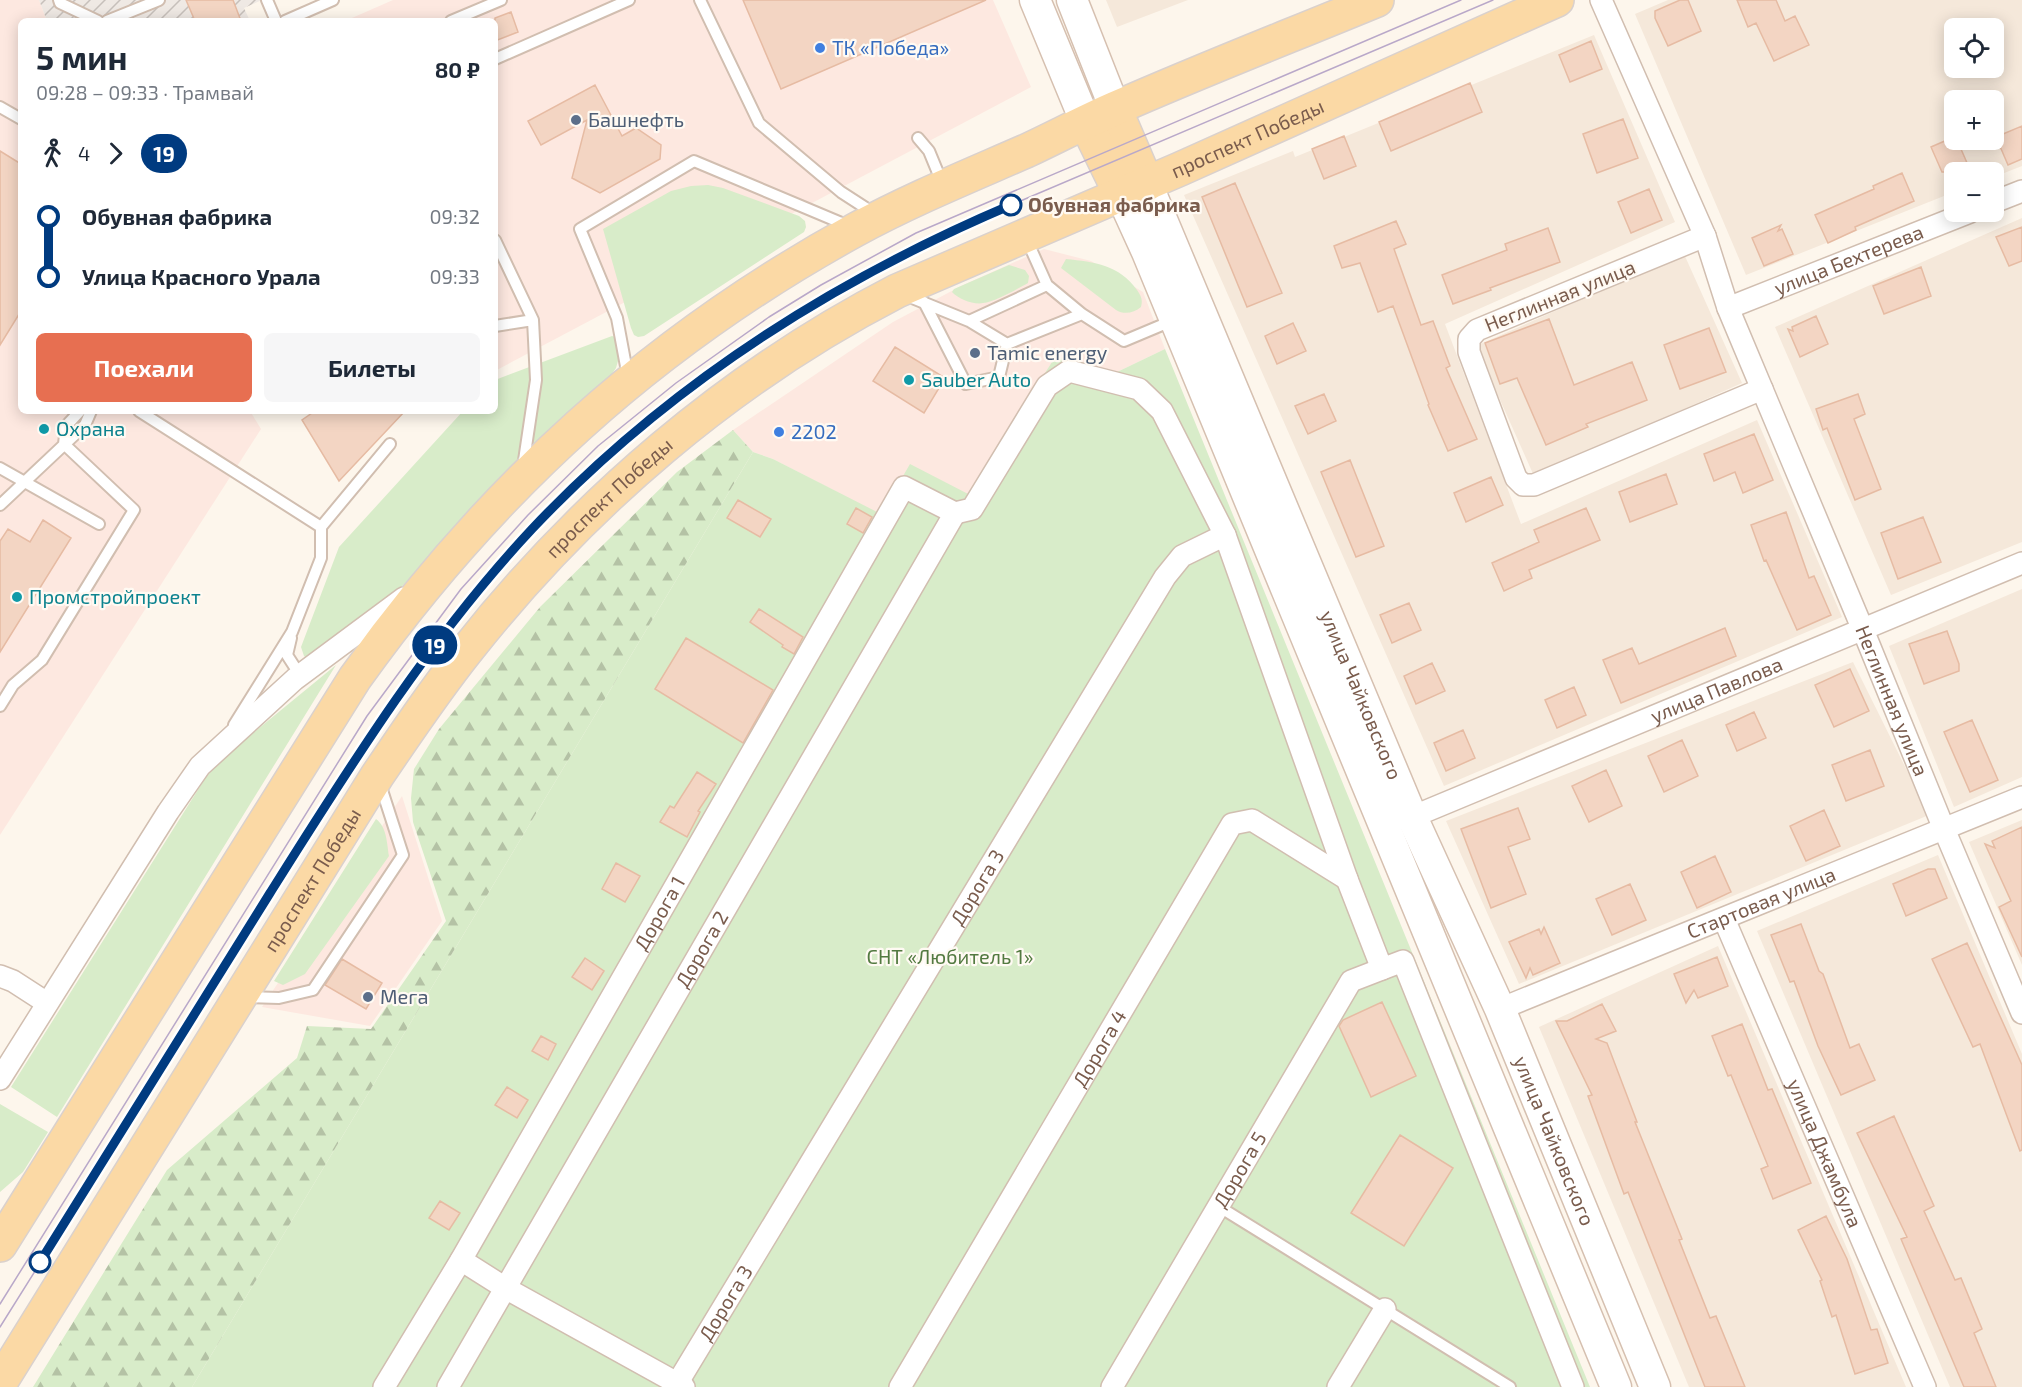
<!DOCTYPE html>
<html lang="ru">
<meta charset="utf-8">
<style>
:root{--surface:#fff;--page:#f6f6f7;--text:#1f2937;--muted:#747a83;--accent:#e76f51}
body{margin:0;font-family:"Exo 2",sans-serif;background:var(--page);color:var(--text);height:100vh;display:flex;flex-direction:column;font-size:22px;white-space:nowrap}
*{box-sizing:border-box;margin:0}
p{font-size:20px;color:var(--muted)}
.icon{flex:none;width:33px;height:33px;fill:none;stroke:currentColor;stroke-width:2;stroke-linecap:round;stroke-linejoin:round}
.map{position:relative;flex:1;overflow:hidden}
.side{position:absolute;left:18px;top:18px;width:480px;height:396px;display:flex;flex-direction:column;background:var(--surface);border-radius:9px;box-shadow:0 3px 15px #0003}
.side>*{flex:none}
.badge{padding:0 12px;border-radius:20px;font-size:21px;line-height:39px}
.controls{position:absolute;left:1944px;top:18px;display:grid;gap:12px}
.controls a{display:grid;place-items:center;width:60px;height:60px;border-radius:9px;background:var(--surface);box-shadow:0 3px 15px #0003;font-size:30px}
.map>.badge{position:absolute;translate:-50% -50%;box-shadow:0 0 0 3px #fff}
.legs{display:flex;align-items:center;gap:9px;height:66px;padding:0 18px;font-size:20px}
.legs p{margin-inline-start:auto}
.head{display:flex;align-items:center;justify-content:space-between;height:102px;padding:0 18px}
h1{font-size:33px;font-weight:700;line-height:45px}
.button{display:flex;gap:12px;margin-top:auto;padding:12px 18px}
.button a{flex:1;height:69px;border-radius:9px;background:var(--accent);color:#fff;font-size:24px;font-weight:700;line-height:69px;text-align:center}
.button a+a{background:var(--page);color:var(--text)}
ul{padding:0 18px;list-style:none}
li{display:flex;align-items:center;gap:21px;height:60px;font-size:22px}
li i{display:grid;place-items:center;width:9px;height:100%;margin:0 8px;background:currentColor}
li i::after{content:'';width:15px;height:15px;margin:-8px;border:4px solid;border-radius:50%;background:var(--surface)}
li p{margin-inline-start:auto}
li:first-child i{background:linear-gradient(#0000 50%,currentColor 0)}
li:last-child i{background:linear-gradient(currentColor 50%,#0000 0)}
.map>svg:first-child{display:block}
.residential{fill:#f5e8da;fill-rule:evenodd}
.commercial{fill:#fde8e0}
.industrial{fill:url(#industrial-furrows)}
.green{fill:#d8ecc9}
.forest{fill:url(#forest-firs)}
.building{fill:#f3d5c3;stroke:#e6bba3;stroke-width:1.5}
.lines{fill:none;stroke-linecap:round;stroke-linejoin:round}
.service-casing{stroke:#d1beb0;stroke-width:14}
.minor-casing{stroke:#d1beb0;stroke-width:24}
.secondary-casing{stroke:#d6c0b0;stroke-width:33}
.primary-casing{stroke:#dad1cd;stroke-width:36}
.service{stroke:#fff;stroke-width:10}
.minor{stroke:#fff;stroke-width:21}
.secondary{stroke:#fff;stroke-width:30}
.primary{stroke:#fbd9a5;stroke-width:33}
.tram{stroke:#b9a8c9;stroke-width:1.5}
.line-1-casing{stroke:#fff;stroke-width:14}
.line-1{stroke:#003b80;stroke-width:9}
.shop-dot{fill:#3f7fe0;stroke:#fffaf3;stroke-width:2}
.service-dot{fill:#5c6f8a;stroke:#fffaf3;stroke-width:2}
.stop-1-dot{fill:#fff;stroke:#003b80;stroke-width:3}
.culture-dot{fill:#0f9aa8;stroke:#fffaf3;stroke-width:2}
.labels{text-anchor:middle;stroke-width:4.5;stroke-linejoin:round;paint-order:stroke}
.shop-label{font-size:20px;fill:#366cbe;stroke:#fffaf3;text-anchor:start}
.service-label{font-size:20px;fill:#4e5e75;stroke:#fffaf3;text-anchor:start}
.street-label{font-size:20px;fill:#7a5c4d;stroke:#fffaf3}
.stop-label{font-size:20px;font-weight:bold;fill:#7a5c4d;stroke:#fffaf3;text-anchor:start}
.culture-label{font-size:20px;fill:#0d838f;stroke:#fffaf3;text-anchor:start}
.park-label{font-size:20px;fill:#537a41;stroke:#fffaf3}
</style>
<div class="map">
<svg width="2022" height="1387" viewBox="0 0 2022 1387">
<defs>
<pattern id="industrial-furrows" width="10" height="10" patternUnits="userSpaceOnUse" patternTransform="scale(1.5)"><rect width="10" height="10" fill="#efe9e4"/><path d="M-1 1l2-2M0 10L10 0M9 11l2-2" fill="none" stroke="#c7c0bb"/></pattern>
<pattern id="forest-firs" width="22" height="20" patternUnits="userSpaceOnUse" patternTransform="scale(1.5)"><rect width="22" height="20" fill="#d8ecc9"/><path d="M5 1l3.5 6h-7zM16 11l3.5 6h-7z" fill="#b4c2a5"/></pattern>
</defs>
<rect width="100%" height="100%" fill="#fdf6ec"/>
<path class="residential" d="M 1106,0 L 1188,0 L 1117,27 Z
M 1668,0 L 2022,0 L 2022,166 L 1994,177 L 1994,172 L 1954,172 L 1954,192 L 1746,275 L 1635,14 ZM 1954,28 L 1994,28 L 1994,68 L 1954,68 ZM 1954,100 L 1994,100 L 1994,140 L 1954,140 Z
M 1594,35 L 1675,222 L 1445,324 L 1521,524 L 1757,420 L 1842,617 L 1444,786 L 1184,195 L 1293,151 L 1295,157 Z
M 2022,218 L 2022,542 L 1891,595 L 1775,327 Z
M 1684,254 L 1742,383 L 1534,476 L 1476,346 Z
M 2022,589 L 2022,777 L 1954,807 L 1889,646 Z
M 1853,662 L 1929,815 L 1519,984 L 1446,821 Z
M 2022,820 L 2022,965 L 1969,842 Z
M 1938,855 L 2022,1054 L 2022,1387 L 1950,1387 L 1757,931 Z
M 1718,946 L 1906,1387 L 1689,1387 L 1539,1027 Z"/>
<path class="commercial" d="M 0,0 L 39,0 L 47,21 L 21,21 L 21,411 L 250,411 L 261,429 L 0,835 Z
M 393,0 L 993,0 L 1031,87 L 495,371 L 495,21 L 345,21 Z
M 1044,249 L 1091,261 L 1143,292 L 1165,349 L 1115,373 L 974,497 L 881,515 L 773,459 L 753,452 L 733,430 L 893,322 L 963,285 Z
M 402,796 L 442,921 L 370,1026 L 262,1007 Z"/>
<path class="industrial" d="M 39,0 L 262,0 L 244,8 L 250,21 L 47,21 Z"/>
<path class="green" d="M 708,185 L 723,188 L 799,216 L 805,221 L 806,227 L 804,232 L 644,336 L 638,337 L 634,335 L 631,328 L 603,229 L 671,191 L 691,186 Z
M 1066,259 C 1095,262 1119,265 1137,290 C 1141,296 1143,299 1141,307 C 1134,313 1124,315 1116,310 L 1061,268 Z
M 1009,265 L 1025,270 L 1029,276 L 1028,283 C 1017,289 995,302 983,303 C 974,305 958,299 952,292 L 954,289 Z
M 612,336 L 624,340 L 616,368 L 605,384 L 506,474 L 395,594 L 310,661 L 304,656 L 301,647 L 339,547 L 463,411 L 495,411 L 495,380 Z
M 1165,349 L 1590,1387 L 192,1387 L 753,452 L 773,459 L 881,514 L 910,464 L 974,497 L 1003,439 L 1052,362 L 1066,357 L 1115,373 Z
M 336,665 L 57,1117 L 11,1087 L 206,777 L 225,756 Z
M 376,819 C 387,827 387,844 389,856 L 305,974 L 283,985 L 274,981 Z
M 0,1104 L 48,1132 L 23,1172 L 0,1192 Z"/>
<path class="forest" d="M 733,430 L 753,452 L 192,1387 L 33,1387 L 167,1170 L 297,1058 L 307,1026 L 371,1029 L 446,921 L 413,822 L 411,798 L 414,769 L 439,729 L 540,607 L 677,472 Z"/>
<path class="building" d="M 186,0 L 233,0 L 241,21 L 195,21 Z
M 743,0 L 986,0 L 781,89 Z
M 1680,0 L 1688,0 L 1701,31 L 1668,46 L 1655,18 L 1655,11 Z
M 1737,0 L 1776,0 L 1785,21 L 1795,16 L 1809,45 L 1774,61 L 1756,23 L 1748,27 Z
M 511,12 L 518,32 L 495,41 L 495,18 Z
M 1591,41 L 1602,69 L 1570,82 L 1559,55 Z
M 1470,83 L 1482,112 L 1391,151 L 1379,122 Z
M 595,85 L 622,136 L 636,128 L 661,145 L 660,159 L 600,193 L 572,178 L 587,120 L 541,145 L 528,121 Z
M 1623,119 L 1638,158 L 1597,173 L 1583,134 Z
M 2022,126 L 2022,159 L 2008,165 L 1996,137 Z
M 1344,136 L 1356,166 L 1324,179 L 1312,149 Z
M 1954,137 L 1954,140 L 1957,140 L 1971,172 L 1942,172 L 1931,147 Z
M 0,151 L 21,164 L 21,311 L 0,345 Z
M 1902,173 L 1914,201 L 1855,227 L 1856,230 L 1828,243 L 1815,215 L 1874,189 L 1873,186 Z
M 1235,183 L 1282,293 L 1247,307 L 1202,197 Z
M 1649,189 L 1662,220 L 1631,233 L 1618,202 Z
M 1396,221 L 1406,244 L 1394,249 L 1421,325 L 1433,321 L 1450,366 L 1446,368 L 1477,439 L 1448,451 L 1428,405 L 1429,404 L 1393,306 L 1378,312 L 1360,263 L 1342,268 L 1334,246 Z
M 1781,225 L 1778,231 L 1782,229 L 1793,254 L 1764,266 L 1752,238 Z
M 2022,227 L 2022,261 L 2009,266 L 1996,237 Z
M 1548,228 L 1560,262 L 1490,288 L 1491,290 L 1453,304 L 1442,275 L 1507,250 L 1505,244 Z
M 1921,267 L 1931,296 L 1884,314 L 1873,286 Z
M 1816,316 L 1828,344 L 1800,357 L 1788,329 L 1793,331 L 1792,327 Z
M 1549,319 L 1574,385 L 1632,362 L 1647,400 L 1586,424 L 1588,427 L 1546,445 L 1517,378 L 1500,384 L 1485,343 Z
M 1293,323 L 1306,351 L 1277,364 L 1265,336 Z
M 1709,328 L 1726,372 L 1680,389 L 1664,345 Z
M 895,347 L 945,378 L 924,413 L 873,381 Z
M 1324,394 L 1336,421 L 1308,434 L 1295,406 Z
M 1858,394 L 1865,414 L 1854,419 L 1881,489 L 1855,500 L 1827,428 L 1823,430 L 1816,409 Z
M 315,411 L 405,411 L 339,481 L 302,420 Z
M 1754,434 L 1773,480 L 1743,493 L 1735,472 L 1714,481 L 1704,454 Z
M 1350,460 L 1384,546 L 1356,557 L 1321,472 Z
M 1666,474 L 1677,504 L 1630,522 L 1619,492 Z
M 1491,477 L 1503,505 L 1466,522 L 1454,493 Z
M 738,500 L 771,519 L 760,537 L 727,518 Z
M 856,508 L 872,517 L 863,533 L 847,524 Z
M 1586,508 L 1600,540 L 1529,570 L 1532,578 L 1504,591 L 1492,563 L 1539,542 L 1534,530 Z
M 1786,512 L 1809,578 L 1814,576 L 1831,615 L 1797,630 L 1766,560 L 1764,561 L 1751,525 Z
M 1923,517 L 1941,562 L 1898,579 L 1881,533 Z
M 43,520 L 71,538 L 0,652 L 0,541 L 8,529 L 30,542 Z
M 1409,603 L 1421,630 L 1392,643 L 1380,615 Z
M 759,609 L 803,637 L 794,654 L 782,647 L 783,645 L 750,622 Z
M 1725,628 L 1736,656 L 1621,703 L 1603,660 L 1632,648 L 1639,664 Z
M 1947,631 L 1959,664 L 1959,671 L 1924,684 L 1909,644 Z
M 686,638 L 773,690 L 743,743 L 655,689 Z
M 1432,663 L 1445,691 L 1416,704 L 1404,676 Z
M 1850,669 L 1869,711 L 1834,727 L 1815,685 Z
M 1574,687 L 1586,715 L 1557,728 L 1545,700 Z
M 1754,712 L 1766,738 L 1737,751 L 1726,725 Z
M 1972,720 L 1998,780 L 1970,792 L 1944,732 Z
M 1463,730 L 1475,758 L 1446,771 L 1434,743 Z
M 1682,740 L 1698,776 L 1664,792 L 1648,756 Z
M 1870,750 L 1884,786 L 1846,801 L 1832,765 Z
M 1606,770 L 1622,806 L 1589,822 L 1572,786 Z
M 697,772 L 716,784 L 698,811 L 700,812 L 687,837 L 660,822 L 670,806 L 674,808 Z
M 1518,808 L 1530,839 L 1508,847 L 1526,894 L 1491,908 L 1461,829 Z
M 1824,810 L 1840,846 L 1806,861 L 1790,826 Z
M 2022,827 L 2022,957 L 1999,907 L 2011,901 L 1985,844 L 1995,848 L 1992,841 Z
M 1715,856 L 1731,892 L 1697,908 L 1681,872 Z
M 616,863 L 640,876 L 625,902 L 602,889 Z
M 1928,869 L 1935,869 L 1947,898 L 1906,916 L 1893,884 Z
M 1630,884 L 1646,920 L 1612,935 L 1596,899 Z
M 1801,924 L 1819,971 L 1823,974 L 1850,1048 L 1859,1044 L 1875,1080 L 1841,1095 L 1818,1046 L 1794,981 L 1790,982 L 1771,935 Z
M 1544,927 L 1560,963 L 1533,975 L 1530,968 L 1526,978 L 1509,942 L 1539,929 L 1541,934 Z
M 1967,943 L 2022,1065 L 2022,1150 L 2020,1151 L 1980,1044 L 1973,1047 L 1932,959 Z
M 1717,957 L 1728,986 L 1698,998 L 1694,990 L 1686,1003 L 1674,974 Z
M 585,958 L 604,971 L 592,990 L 572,977 Z
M 342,959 L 382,983 L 366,1009 L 325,985 Z
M 1382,1002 L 1416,1076 L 1371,1097 L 1339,1026 L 1343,1020 Z
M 1602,1004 L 1616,1031 L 1596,1039 L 1607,1043 L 1637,1122 L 1635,1122 L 1682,1239 L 1679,1240 L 1710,1318 L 1716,1316 L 1745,1387 L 1705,1387 L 1628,1192 L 1624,1194 L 1588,1096 L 1592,1095 L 1556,1021 L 1567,1021 Z
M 1742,1024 L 1768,1090 L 1772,1089 L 1811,1183 L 1773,1199 L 1761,1169 L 1768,1166 L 1731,1075 L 1728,1076 L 1712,1036 Z
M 541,1036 L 556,1044 L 548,1060 L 532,1051 Z
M 507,1087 L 528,1100 L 517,1118 L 495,1105 Z
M 1894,1116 L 1934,1206 L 1924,1211 L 1955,1280 L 1961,1278 L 1982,1329 L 1974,1333 L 1996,1387 L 1964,1387 L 1901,1239 L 1907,1237 L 1857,1133 Z
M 1400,1135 L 1453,1168 L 1404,1246 L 1351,1213 Z
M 440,1201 L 460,1213 L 449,1230 L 429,1218 Z
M 1826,1216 L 1847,1259 L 1871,1330 L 1877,1329 L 1888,1363 L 1855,1374 L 1836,1315 L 1832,1317 L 1820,1281 L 1822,1280 L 1798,1230 Z"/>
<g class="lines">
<g class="service-casing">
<path id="service" d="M 59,0 L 60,3 L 98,21
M 267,0 L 276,21
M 700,0 L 759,123 L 841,192 L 875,214
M 107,21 L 159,0
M 285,21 L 333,0
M 451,21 L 501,0
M 495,59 L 629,0
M 0,107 L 21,119
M 918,138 L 929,151 L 943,185
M 495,240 L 533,320 L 536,380 L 523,467
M 1047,285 L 1082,314 L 1124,341 L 1174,320
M 905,295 L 969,321 L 1047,285 L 1026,238
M 924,302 L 966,384 L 999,377 L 1007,344
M 969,321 L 1007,344 L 1082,314
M 495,326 L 533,320
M 628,377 L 617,318 L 580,229 L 694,161 L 851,227
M 139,411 L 321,527 L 321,558 L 292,632 L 234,725
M 0,468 L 99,524
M 0,505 L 85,425 L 91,411
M 321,527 L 390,444
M 291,638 L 287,655 L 296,669 L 295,679
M 0,706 L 13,685 L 42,660 L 134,510 L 64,444 L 66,426 L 80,411
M 245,997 L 279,998 L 313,990 L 403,855 L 380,784
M 1218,1206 L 1510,1387"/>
</g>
<g class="minor-casing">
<g id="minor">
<path id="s1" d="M 1601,0 L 1705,236 L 1728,308 L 1863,630 L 1944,829 L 2022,1013"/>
<path d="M 1994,202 L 2022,191"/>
<path d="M 1705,236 L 1477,330 L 1469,339 L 1469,352 L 1516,478 L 1523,485 L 1534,485 L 1762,389"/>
<path id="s2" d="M 1728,308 L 1970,212"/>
<path d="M 955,513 L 972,509 L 1047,386 L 1069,371 L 1139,389 L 1162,411 L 1225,535 L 1347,879 L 1382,969 L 1403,961 L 1573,1387"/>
<path id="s3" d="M 1412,817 L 2022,563"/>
<path id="s4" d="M 1724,919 L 1925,1387"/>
<path d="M 0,976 L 13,981 L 47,1003"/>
<path id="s5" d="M 1500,1009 L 2022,797"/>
<path d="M 0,1079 L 168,812 L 200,766 L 295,679 L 404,598"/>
<path d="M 461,1260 L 507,1289 L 684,1387"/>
<path id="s6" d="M 384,1387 L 461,1260 L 904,487 L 955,513"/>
<path id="s7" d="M 448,1387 L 955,513"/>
<path id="s8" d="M 675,1387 L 1165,577 L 1182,556 L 1225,535"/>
<path id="s9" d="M 900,1387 L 1232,824 L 1252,820 L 1347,879"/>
<path id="s10" d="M 1112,1387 L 1351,981 L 1382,969"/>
<path d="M 1338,1387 L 1385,1309"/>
</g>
</g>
<g class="secondary-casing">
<g id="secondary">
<path d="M 1035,0 L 1086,123"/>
<path d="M 1072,0 L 1115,109"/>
<path id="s11" d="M 1147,184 L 1412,817 L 1500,1009 L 1655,1387"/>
<path d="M 1121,195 L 1147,252 L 1616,1387"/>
</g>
</g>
<g class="primary-casing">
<g id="primary">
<path d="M 1115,109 L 1147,184"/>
<path d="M 1086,123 L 1121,195"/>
<path d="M 0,1245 L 355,678 C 490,489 651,342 855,230 C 910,200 969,176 1026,151 C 1056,137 1086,121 1116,108 C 1202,70 1290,36 1377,0"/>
<path id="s12" d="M 0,1383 L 377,776 C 406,733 435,690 467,650 C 583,503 730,377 897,291 L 1180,169 L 1557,0"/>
</g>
</g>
<use href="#service" class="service"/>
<use href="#minor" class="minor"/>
<use href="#secondary" class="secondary"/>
<use href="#primary" class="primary"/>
<path class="tram" d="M 0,1304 L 367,716 L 461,589 L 528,515 L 598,446 L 676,383 L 769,317 L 821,285 L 916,233 L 1461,0
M 0,1327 L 378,724 L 469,601 L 534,527 L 604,460 L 678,397 L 767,333 L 869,273 L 911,250 L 1011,205 L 1493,0"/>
</g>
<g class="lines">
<g class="line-1-casing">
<path id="line-1" d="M 40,1262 C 117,1139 194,1016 270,893 C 350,766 429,639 532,529 C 666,387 832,281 1011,205"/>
</g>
<use href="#line-1" class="line-1"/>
</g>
<g class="shop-dot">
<circle cx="820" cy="48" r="6"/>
<circle cx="779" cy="432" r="6"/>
</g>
<g class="service-dot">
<circle cx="576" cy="120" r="6"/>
<circle cx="975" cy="353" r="6"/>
<circle cx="368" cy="997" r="6"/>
</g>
<g class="stop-1-dot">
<circle cx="1011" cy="205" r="10"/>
<circle cx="40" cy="1262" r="10"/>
</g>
<g class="culture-dot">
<circle cx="909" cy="380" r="6"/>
<circle cx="44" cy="429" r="6"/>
<circle cx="17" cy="597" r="6"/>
</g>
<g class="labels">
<g class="shop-label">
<text x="832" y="55">ТК «Победа»</text>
<text x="791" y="439">2202</text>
</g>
<g class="service-label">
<text x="588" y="127">Башнефть</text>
<text x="987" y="360">Tamic energy</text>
<text x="380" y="1004">Мега</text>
</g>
<g class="street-label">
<text dy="7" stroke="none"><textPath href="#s12" startOffset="1816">проспект Победы</textPath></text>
<text dy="7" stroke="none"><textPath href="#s2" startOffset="130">улица Бехтерева</textPath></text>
<text transform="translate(1560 296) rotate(-22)" y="7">Неглинная улица</text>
<text dy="7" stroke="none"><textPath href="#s12" startOffset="1078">проспект Победы</textPath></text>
<text dy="7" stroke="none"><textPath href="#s3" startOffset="330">улица Павлова</textPath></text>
<text dy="7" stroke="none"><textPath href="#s11" startOffset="554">улица Чайковского</textPath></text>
<text dy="7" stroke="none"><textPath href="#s1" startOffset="759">Неглинная улица</textPath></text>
<text dy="7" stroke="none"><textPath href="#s12" startOffset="592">проспект Победы</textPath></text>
<text dy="7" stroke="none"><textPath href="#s8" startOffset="584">Дорога 3</textPath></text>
<text dy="7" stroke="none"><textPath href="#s5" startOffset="282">Стартовая улица</textPath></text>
<text dy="7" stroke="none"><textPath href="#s6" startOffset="548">Дорога 1</textPath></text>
<text dy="7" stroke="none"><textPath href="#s7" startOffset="506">Дорога 2</textPath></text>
<text dy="7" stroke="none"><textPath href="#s9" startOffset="393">Дорога 4</textPath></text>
<text dy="7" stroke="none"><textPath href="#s11" startOffset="1040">улица Чайковского</textPath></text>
<text dy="7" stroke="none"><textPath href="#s4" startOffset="255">улица Джамбула</textPath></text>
<text dy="7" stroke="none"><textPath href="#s10" startOffset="252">Дорога 5</textPath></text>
<text dy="7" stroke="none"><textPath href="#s8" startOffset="98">Дорога 3</textPath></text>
</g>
<g class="stop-label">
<text x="1028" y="212">Обувная фабрика</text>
</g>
<g class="culture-label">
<text x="921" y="387">Sauber Auto</text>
<text x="56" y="436">Охрана</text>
<text x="29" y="604">Промстройпроект</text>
</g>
<g class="park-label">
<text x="950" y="964">СНТ «Любитель 1»</text>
</g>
</g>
</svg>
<div class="controls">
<a><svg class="icon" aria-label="locate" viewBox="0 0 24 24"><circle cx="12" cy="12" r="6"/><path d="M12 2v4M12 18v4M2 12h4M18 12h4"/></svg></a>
<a>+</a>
<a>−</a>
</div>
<b class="badge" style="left:435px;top:645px;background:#003b80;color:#fff">19</b>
<section class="side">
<div class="head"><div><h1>5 мин</h1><p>09:28 – 09:33 · Трамвай</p></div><b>80 ₽</b></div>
<div class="legs"><svg class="icon" aria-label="walk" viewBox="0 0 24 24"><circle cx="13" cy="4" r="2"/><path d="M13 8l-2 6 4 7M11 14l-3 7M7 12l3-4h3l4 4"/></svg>4<svg class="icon" aria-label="forward" viewBox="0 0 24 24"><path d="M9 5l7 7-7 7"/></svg><b class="badge" style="background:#003b80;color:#fff">19</b></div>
<ul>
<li><i style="color:#003b80"></i><b>Обувная фабрика</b><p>09:32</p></li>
<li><i style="color:#003b80"></i><b>Улица Красного Урала</b><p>09:33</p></li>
</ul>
<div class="button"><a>Поехали</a><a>Билеты</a></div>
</section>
</div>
